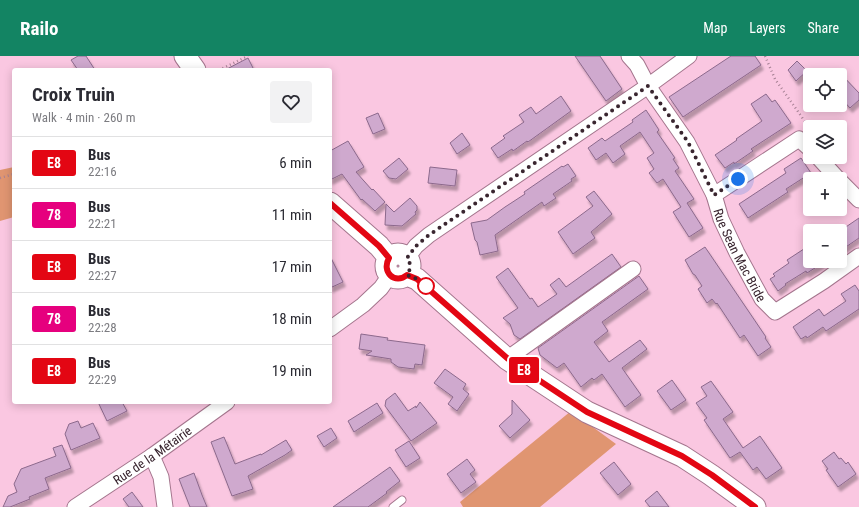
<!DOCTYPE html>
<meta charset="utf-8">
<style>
:root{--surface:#fff;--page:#f2f2f3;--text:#2b2b33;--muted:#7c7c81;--line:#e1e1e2;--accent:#138463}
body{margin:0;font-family:"Roboto Condensed",sans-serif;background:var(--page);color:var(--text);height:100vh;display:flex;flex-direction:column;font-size:15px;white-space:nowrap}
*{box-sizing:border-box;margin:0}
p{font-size:13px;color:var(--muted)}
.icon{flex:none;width:22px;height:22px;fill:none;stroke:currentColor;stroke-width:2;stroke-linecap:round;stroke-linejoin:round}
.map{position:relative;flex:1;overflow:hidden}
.drawer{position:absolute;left:12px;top:12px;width:320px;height:336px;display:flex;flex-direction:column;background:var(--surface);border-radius:4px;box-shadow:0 2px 10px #0003}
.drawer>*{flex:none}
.badge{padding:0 8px;border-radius:3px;font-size:14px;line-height:26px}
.buttons{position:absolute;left:803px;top:12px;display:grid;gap:8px}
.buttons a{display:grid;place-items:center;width:44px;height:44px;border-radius:4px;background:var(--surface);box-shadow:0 2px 10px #0003;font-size:20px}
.you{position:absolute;width:20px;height:20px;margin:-10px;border:3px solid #fff;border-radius:50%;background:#1a73e8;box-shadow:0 0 0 6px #1a73e833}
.map>.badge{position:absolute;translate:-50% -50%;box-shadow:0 0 0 2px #fff}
.round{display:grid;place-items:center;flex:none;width:42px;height:42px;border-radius:4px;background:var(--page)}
.summary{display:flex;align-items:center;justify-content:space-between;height:68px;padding:0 20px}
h1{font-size:19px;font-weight:700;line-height:30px}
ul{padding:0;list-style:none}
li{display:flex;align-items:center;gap:12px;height:52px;padding:0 20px;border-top:1px solid var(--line)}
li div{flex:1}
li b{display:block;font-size:15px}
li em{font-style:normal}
li .badge{min-width:44px;font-weight:700;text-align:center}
header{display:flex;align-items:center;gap:24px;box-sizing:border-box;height:56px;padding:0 20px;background:var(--accent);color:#fff}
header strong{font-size:19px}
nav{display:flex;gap:22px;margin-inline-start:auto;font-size:14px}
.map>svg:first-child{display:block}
.green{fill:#e09571}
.building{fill:#cfa9ce;stroke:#8c698c;filter:url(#shadow)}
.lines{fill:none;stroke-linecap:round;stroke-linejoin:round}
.service-casing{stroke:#a4758d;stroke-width:9}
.minor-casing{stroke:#a4758d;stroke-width:17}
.secondary-casing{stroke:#a4758d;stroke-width:23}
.path{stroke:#a78295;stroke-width:2.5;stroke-dasharray:1 3;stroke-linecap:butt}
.service{stroke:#fff;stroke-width:7}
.minor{stroke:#fff;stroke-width:15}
.secondary{stroke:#fff;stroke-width:21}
.line-casing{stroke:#fff;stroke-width:9}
.line{stroke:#e30613;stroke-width:6}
.walk{stroke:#39252f;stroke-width:4;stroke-dasharray:0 7.2}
.stop-dot{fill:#fff;stroke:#e30613;stroke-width:2}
.labels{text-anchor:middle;stroke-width:4;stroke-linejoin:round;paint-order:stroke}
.street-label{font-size:13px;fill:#39252f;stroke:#fbdbea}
</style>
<header>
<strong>Railo</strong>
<nav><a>Map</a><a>Layers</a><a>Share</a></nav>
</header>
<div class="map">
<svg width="859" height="451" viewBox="0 0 859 451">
<defs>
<filter id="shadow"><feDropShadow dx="2.5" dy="4.5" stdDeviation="1" flood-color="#0004"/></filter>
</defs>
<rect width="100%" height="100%" fill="#fac7e1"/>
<path class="green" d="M 14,111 L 14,161 L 0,165 L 0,114 Z
M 571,355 L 616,388 L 540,451 L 463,451 L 460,446 Z"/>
<path class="building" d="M 78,0 L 86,0 L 95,14 L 78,14 L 71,4 Z
M 575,0 L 600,0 L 622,33 L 606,45 Z
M 731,0 L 755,0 L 761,9 L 683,61 L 669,41 Z
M 248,2 L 254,14 L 225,14 Z
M 797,5 L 807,15 L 796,25 L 788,14 Z
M 840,17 L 859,37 L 859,44 L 850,52 L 840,41 Z
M 766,38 L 772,46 L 775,44 L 791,67 L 751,93 L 753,95 L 734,108 L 734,106 L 725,112 L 715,99 L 737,84 L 736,83 L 762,65 L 751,48 Z
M 561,40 L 571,55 L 528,86 L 527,85 L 513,95 L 512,93 L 498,102 L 491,92 L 505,82 L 503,80 L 524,66 L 519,59 L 531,51 L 536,58 Z
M 646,54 L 659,74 L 657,76 L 675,102 L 673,103 L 679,112 L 675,115 L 694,143 L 687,147 L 703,172 L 689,181 L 673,156 L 681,151 L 663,123 L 657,127 L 649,117 L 654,113 L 647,102 L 654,97 L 640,76 L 620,90 L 625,98 L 613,107 L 606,97 L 596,104 L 588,92 L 602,82 L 605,85 L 633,66 L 632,64 Z
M 378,57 L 385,73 L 373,78 L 366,62 Z
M 462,77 L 470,89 L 457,98 L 450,87 Z
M 348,85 L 364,111 L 356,116 L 372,134 L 373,133 L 385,146 L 375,155 L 362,143 L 361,144 L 342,118 L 330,124 L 330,95 Z
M 399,102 L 408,113 L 396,123 L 389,122 L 383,115 Z
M 801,102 L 811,117 L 786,133 L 788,136 L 748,162 L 739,148 L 786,117 L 784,113 Z
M 568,108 L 576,120 L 571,123 L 572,125 L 553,138 L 556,142 L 544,150 L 542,146 L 495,179 L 498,195 L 480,199 L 477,186 L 475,184 L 471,167 L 487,164 L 505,151 L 525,138 L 524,136 L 562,110 L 563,111 Z
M 430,111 L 457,114 L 455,130 L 428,127 Z
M 594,135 L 612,158 L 591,176 L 595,182 L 573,198 L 558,176 L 593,150 L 586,141 Z
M 410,142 L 417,150 L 417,154 L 415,156 L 416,158 L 402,170 L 385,169 L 386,148 L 394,156 Z
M 859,162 L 859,182 L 840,195 L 840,175 Z
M 810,189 L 810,205 L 826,205 L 807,217 L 806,215 L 785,228 L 786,229 L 778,235 L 770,223 L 775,220 L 773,218 L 789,207 L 787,204 Z
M 705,191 L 766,281 L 765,282 L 771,291 L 758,300 L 744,279 L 740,282 L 717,247 L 716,248 L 712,243 L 707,247 L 698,233 L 702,230 L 695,219 L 693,218 L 685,204 Z
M 612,198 L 621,211 L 520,283 L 514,279 L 510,268 L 503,262 L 518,252 L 496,221 L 508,212 L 530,243 L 532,242 L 538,251 L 557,238 L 550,229 L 559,222 L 566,231 Z
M 330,200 L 343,226 L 330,232 Z
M 639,220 L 648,233 L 602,266 L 608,275 L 594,286 L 609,306 L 640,284 L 647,293 L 622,312 L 641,339 L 625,351 L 602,318 L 594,324 L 592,322 L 581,331 L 564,307 L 557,312 L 540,299 L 538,292 Z
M 855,229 L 859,235 L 859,253 L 826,275 L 823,271 L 807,282 L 806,280 L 801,283 L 793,271 L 819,253 L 824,260 L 846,245 L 841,238 Z
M 361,278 L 388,282 L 387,284 L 425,289 L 422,309 L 415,308 L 414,313 L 398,311 L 391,306 L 391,303 L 366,299 L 372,295 L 359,293 Z
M 445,313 L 466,328 L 463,333 L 469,338 L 457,355 L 448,348 L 453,341 L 434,327 Z
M 672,324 L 686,344 L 671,354 L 657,335 Z
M 711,325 L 733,356 L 723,363 L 743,392 L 760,380 L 782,412 L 766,423 L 757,411 L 753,414 L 740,396 L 730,402 L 704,364 L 707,362 L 696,347 L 707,340 L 701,331 Z
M 395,337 L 408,355 L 416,350 L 416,352 L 420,346 L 437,367 L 411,385 L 385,350 L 386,344 Z
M 512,344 L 530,364 L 510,382 L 499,370 L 512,358 Z
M 98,346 L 122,346 L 127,355 L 107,365 Z
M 377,347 L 383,357 L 354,376 L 348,365 Z
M 78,365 L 81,372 L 93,367 L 100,382 L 71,394 L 65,378 L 69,368 Z
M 331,372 L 337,382 L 324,391 L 317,380 Z
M 224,381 L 235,408 L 261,398 L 261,399 L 286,384 L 292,394 L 285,399 L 248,420 L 253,433 L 232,440 L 211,386 Z
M 409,385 L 420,402 L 406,411 L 395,394 Z
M 62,389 L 71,412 L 45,422 L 49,433 L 29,441 L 30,443 L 10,451 L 3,451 L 8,440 L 17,436 L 14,428 L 21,413 L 56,400 L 53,392 Z
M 834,396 L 839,403 L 841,402 L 846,408 L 848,406 L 856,418 L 838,431 L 826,414 L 828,413 L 822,405 Z
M 467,403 L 475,414 L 470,418 L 476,426 L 461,437 L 447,418 Z
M 614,406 L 631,428 L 618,439 L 600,417 Z
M 390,411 L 400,425 L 386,436 L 387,437 L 368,451 L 333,451 Z
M 194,417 L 202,439 L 207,451 L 190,451 L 179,423 Z
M 657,435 L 669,451 L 650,451 L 645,445 Z
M 132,436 L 143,451 L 129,451 L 123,443 Z"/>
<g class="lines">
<g class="service-casing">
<path id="service" d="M 393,451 L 402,444"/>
</g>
<g class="minor-casing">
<g id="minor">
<path id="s1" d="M 629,0 L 637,9 L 648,30 L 687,86 L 714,139 L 721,163 L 737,197 L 762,243 L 775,256 L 824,225 L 859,200"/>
<path d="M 818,101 L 838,123"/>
<path d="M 840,125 L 859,144"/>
<path d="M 714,139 L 799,83 L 810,93"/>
<path d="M 407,202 L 416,190 L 429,179 L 648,30 L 689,0"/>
<path d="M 330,273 L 363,249 L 381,232 L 390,219"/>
<path d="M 507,303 L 633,213"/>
<path d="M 152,400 L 161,421 L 165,451"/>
<path id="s2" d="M 75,451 L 152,400 L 227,346"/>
</g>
</g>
<g class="secondary-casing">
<path id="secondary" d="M 185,0 L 195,14
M 330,147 L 379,190 L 389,202
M386 210a12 12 0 1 1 24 0a12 12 0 1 1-24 0Z
M 407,219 L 417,223 L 507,303 L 528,317 L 587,356 L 682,400 L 711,419 L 755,451"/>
</g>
<path class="path" d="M 765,0 L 775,23 L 806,67 L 810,71
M 219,14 L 248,0
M 0,122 L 14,118"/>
<use href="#service" class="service"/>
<use href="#minor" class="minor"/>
<use href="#secondary" class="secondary"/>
</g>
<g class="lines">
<g class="line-casing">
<path id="line" d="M 330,147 L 379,190 L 389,202 C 381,216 395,229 407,219 L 417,223 L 507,302 L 528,317 L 587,356 L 682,400 L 712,419 L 755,451"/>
</g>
<use href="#line" class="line"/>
<path class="walk" d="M 426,230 L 429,233 L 417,223 L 407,219 C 411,213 411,207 407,202 L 416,190 L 429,179 L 648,30 L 688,86 L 714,139 L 738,123"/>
</g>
<circle class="stop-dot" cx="426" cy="230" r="8"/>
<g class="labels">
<g class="street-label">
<text dy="5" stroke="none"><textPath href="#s1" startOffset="229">Rue Sean Mac Bride</textPath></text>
<text dy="5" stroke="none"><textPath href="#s2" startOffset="93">Rue de la Métairie</textPath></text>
</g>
</g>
</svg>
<div class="buttons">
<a><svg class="icon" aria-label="locate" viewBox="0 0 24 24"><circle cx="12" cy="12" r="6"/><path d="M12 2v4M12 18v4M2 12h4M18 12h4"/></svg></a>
<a><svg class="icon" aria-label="layers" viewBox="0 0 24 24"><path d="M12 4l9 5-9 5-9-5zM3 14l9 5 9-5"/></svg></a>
<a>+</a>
<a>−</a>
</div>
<div class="you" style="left:738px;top:123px"></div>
<b class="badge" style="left:524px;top:314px;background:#e30613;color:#fff">E8</b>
<section class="drawer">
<div class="summary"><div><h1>Croix Truin</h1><p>Walk · 4 min · 260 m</p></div><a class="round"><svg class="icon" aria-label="heart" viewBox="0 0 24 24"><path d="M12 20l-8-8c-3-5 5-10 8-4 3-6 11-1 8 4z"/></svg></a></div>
<ul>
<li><span class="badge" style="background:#e30613;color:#fff">E8</span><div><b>Bus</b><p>22:16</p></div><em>6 min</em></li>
<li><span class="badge" style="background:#e6007e;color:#fff">78</span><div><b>Bus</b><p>22:21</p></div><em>11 min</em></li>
<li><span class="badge" style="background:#e30613;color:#fff">E8</span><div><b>Bus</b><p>22:27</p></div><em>17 min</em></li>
<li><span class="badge" style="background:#e6007e;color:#fff">78</span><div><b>Bus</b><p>22:28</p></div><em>18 min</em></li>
<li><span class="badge" style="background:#e30613;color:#fff">E8</span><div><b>Bus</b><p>22:29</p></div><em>19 min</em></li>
</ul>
</section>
</div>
